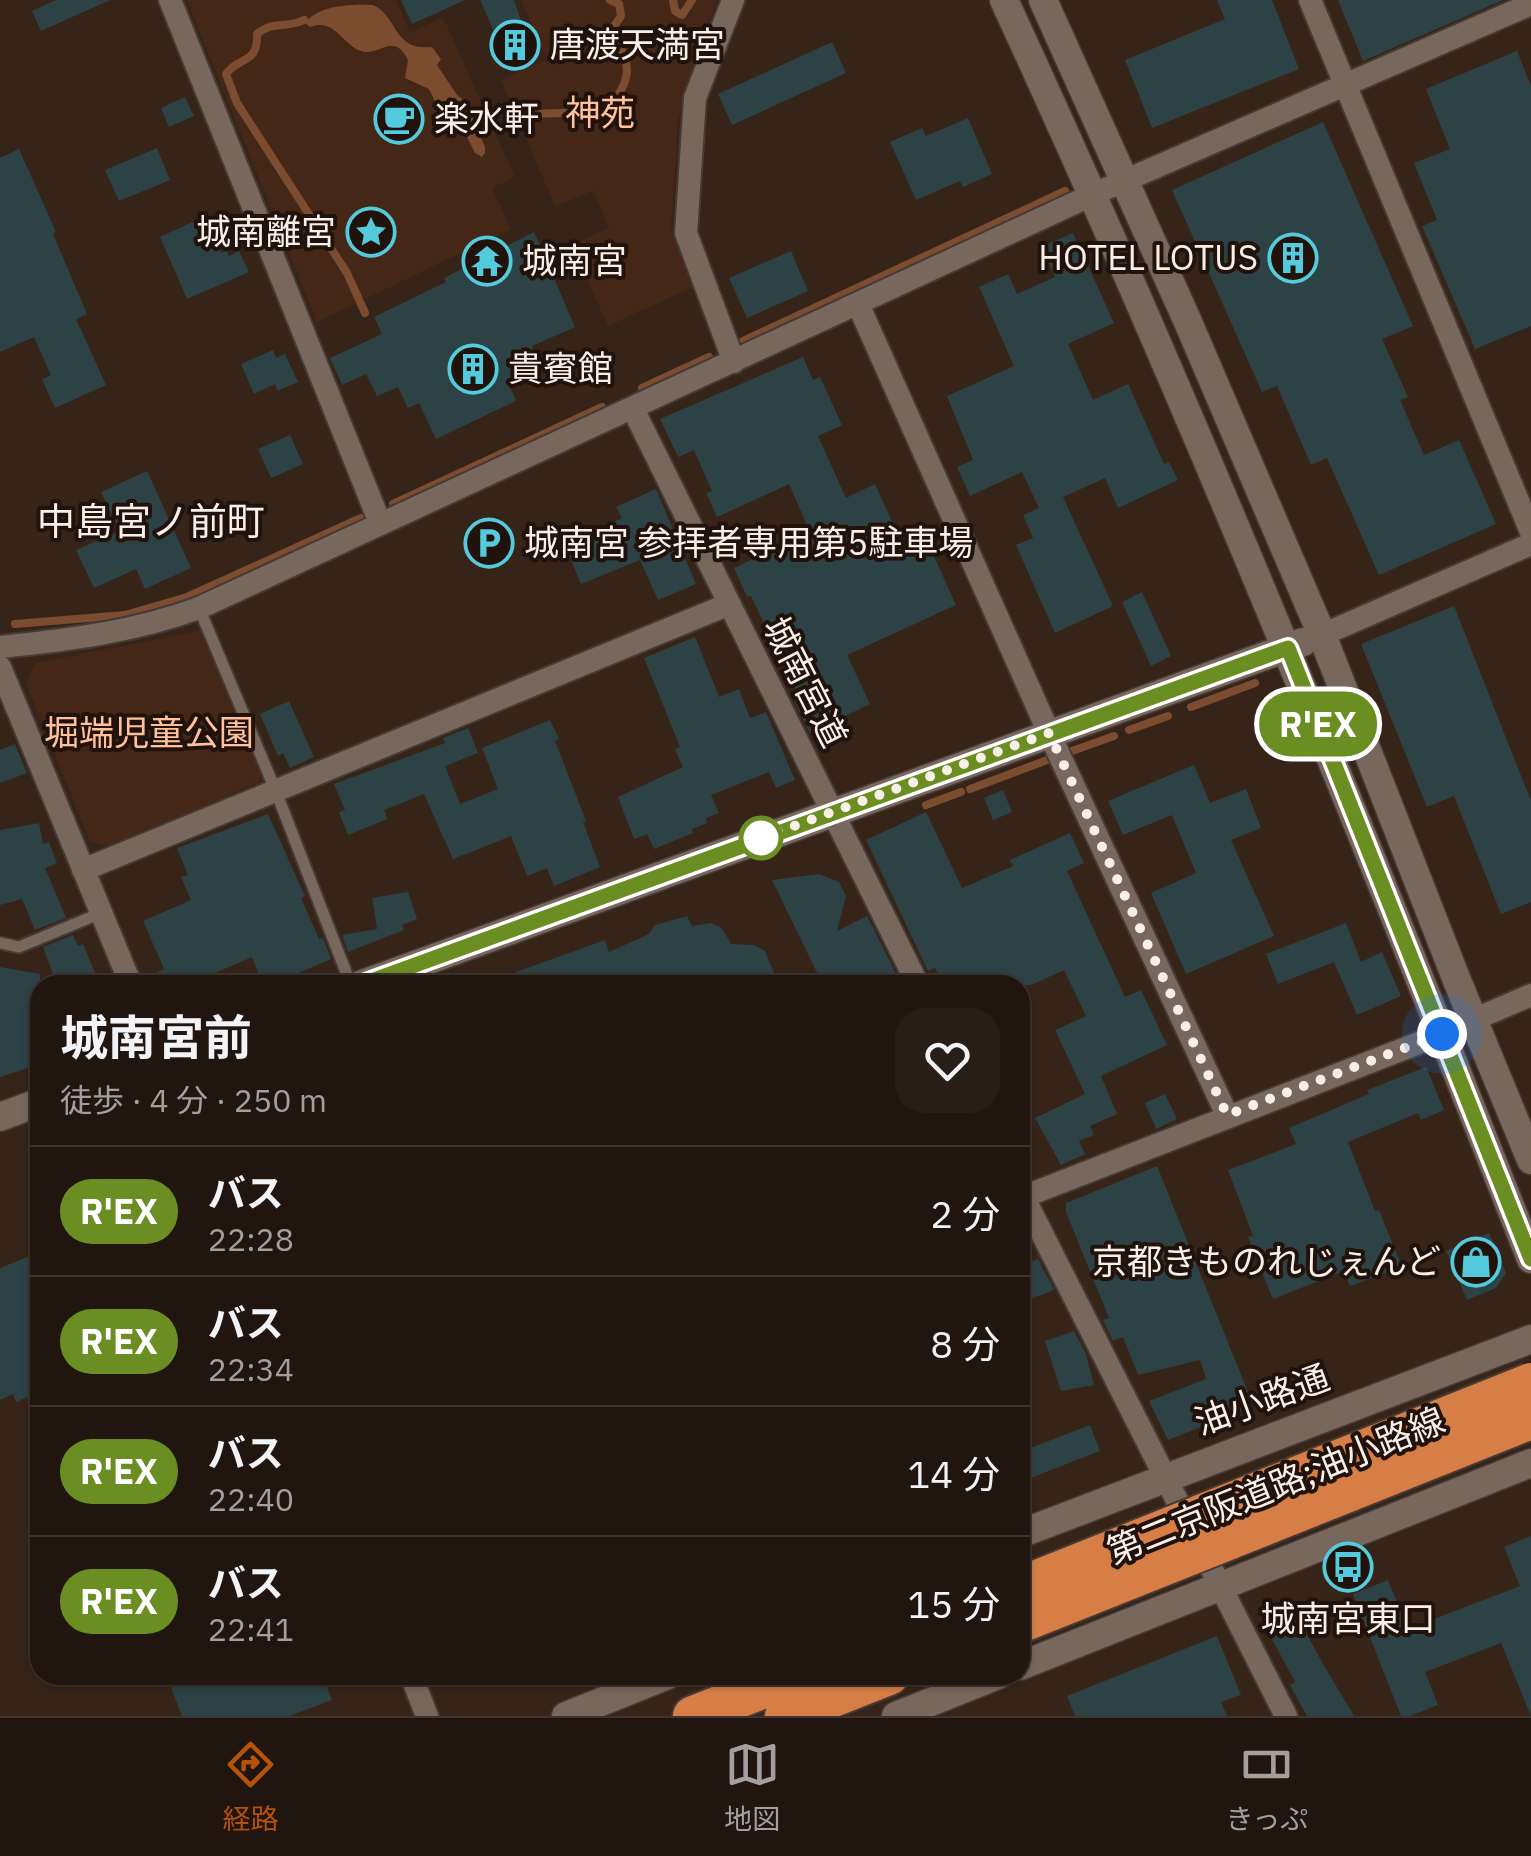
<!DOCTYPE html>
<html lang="ja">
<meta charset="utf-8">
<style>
:root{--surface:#20150f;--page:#281e18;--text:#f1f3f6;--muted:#a29f9e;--line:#3d342f;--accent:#b45309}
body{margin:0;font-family:"IBM Plex Sans","Noto Sans JP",sans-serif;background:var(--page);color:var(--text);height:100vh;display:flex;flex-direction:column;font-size:38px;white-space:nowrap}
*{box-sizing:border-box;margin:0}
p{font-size:32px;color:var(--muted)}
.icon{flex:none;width:55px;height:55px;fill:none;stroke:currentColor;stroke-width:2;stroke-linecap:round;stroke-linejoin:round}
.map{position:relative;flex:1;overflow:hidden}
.sheet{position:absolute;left:30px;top:975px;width:1000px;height:710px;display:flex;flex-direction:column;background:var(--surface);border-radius:30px;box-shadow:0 2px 8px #0004,0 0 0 2px var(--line)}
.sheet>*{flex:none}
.badge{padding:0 20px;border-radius:32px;font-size:35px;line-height:65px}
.you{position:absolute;width:50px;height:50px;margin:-25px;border:8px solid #fff;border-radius:50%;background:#1a73e8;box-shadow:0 0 0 15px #1a73e833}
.map>.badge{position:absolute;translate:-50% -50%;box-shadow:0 0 0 5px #fff}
.round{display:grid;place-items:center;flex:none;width:105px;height:105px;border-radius:30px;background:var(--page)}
.summary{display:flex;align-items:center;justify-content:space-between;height:170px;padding:0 30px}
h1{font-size:48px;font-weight:700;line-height:75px}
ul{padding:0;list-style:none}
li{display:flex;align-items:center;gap:30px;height:130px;padding:0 30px;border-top:2px solid var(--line)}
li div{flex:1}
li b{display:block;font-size:38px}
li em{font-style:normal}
li .badge{min-width:110px;font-weight:700;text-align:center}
.menu{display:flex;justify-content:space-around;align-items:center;height:140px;border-top:2px solid var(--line);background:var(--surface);font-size:28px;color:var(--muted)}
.menu a{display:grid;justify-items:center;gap:5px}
.menu .current{color:var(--accent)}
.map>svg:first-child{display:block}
.built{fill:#372418;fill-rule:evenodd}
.green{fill:#442716}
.water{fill:#7b4c2f}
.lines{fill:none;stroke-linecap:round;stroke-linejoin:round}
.stream{stroke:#7b4c2f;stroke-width:8}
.building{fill:#2d4245}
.service-casing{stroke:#453a35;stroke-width:15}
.minor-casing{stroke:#453a35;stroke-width:26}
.tertiary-casing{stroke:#453a35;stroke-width:31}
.motorway-casing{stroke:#453a35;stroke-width:44}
.service{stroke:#78675d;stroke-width:11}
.minor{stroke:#78675d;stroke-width:22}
.tertiary{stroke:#78675d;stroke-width:28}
.motorway{stroke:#d77e47;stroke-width:40}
.motorway-bridge-casing{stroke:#453a35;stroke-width:44;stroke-linecap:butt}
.motorway-bridge{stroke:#d77e47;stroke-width:40}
.line-casing{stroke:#fff;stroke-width:22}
.line{stroke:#6b8e23;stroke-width:15}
.walk{stroke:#f9efe9;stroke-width:10;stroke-dasharray:0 18}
.stop-dot{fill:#fff;stroke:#6b8e23;stroke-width:5}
.labels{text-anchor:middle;stroke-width:8;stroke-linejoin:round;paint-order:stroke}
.poi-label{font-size:35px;fill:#f9efe9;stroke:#21130b;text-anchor:start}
.park-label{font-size:35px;fill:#fec09d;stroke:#21130b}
.street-label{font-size:35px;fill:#f9efe9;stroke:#21130b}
.neighbourhood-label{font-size:38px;fill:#f9efe9;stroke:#21130b}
</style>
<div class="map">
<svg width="1531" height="1716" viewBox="0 0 1531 1716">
<rect width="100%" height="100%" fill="#2a1c14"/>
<path class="built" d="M 0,0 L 1531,0 L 1531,1716 L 0,1716 ZM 40,985 L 1020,985 L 1020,1675 L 40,1675 Z"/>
<path class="green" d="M 187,0 L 396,0 L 410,33 L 443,17 L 515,177 L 492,188 L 511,229 L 317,322 Z
M 521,0 L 717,0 L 678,119 L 671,230 L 693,287 L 608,326 L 572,245 L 609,228 L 593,191 L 555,206 L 501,80 L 547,59 Z
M 203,630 L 261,773 L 259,782 L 109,847 L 90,841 L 26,683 L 35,663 Z"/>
<path class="water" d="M 373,5 C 399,17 392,51 432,47 L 441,59 L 437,65 L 457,95 L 465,101 L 485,147 L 485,153 L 482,157 L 475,153 L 462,127 L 442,116 L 429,89 L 405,78 L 408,60 C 392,29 379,60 358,50 C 341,41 333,18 310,27 L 305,23 C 319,5 350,4 373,5 Z"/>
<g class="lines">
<path class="stream" d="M 673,0 L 675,11 L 682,15 L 692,0
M 304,20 C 286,29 273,20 257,34 C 258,65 240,55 226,74 L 237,103 L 347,273 L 365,313
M 531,115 C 556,111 580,115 605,112 C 632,81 634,66 611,31 L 621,16 L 619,4 L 610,0
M 743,341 L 1065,191
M 642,388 L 709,357
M 393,504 L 602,407
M 15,624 L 125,615 L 187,597 L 361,518
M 1191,707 L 1255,683
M 1129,730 L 1168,716
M 1072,751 L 1114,736
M 970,789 L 1050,759
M 926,805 L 961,792"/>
</g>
<path class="building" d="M 56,0 L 110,0 L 41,31 L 32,11 Z
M 401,0 L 465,0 L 412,24 Z
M 480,0 L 514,0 L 530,48 L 506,59 Z
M 1217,0 L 1272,0 L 1299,69 L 1152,128 L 1125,60 L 1225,19 Z
M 1338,0 L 1503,0 L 1363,61 Z
M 832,42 L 846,73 L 732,125 L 718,94 Z
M 1517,51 L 1531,86 L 1531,326 L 1475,349 L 1422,226 L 1437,220 L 1414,163 L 1450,149 L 1426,89 Z
M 185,97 L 194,116 L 169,127 L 161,108 Z
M 391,99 L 420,118 L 407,138 L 378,119 Z
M 968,118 L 992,174 L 963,187 L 960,181 L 916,200 L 890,142 L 922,128 L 926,136 Z
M 1323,122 L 1413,326 L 1382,339 L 1408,397 L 1400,400 L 1424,455 L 1459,440 L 1496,524 L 1379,575 L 1327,458 L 1311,465 L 1277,386 L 1262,392 L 1172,190 Z
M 157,148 L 170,180 L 119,201 L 105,170 Z
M 19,149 L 56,232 L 53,234 L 87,314 L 76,319 L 106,385 L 55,408 L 42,379 L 51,375 L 34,337 L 0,352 L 0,158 Z
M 205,216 L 221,253 L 227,251 L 229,256 L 239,251 L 249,272 L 187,299 L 160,237 Z
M 534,232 L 575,327 L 532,346 L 534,351 L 517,359 L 525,377 L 509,385 L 516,401 L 436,439 L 419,403 L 408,408 L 398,387 L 377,396 L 366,374 L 342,385 L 330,358 L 382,334 L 374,317 L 446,282 L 444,278 Z
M 1073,233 L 1114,323 L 1068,344 L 1093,400 L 1128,384 L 1164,464 L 1169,462 L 1178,480 L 1118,508 L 1105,478 L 1063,497 L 1113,606 L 1055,633 L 1016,545 L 1033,538 L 1023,515 L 1039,508 L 1022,472 L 970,496 L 957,467 L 973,460 L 947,396 L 1014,366 L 979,287 L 1008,274 L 1017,294 L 1055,277 L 1041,247 Z
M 791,251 L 808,291 L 747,318 L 729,278 Z
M 273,350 L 276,358 L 285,354 L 298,382 L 278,391 L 275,384 L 254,394 L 241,364 Z
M 803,357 L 813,380 L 820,377 L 842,425 L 818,436 L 846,498 L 875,484 L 905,551 L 927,541 L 956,605 L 847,655 L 870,704 L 810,733 L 794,701 L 800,698 L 751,596 L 747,597 L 734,568 L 810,532 L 789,484 L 717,517 L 706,493 L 712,491 L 694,450 L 678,457 L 660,419 Z
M 290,435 L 303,464 L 271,478 L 258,449 Z
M 147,471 L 191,568 L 145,589 L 136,569 L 94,588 L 76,550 L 119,531 L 101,492 Z
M 656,489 L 696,584 L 658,600 L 640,560 L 581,584 L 564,543 L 622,518 L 616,507 Z
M 1142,592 L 1171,656 L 1151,666 L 1122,602 Z
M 1454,606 L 1531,801 L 1531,902 L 1501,914 L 1454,796 L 1427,807 L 1361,644 Z
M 695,637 L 719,697 L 739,689 L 750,718 L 766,712 L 795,780 L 776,788 L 769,772 L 711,795 L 719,813 L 706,818 L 707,823 L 692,829 L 693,833 L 654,849 L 647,834 L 634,839 L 618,797 L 683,767 L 675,749 L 680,747 L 644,658 Z
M 289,701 L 314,757 L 290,768 L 283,753 L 278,756 L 260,714 Z
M 550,720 L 559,739 L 555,741 L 586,821 L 583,822 L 600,867 L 554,886 L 547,868 L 527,876 L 511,836 L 453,859 L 424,794 L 384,810 L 387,819 L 348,835 L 339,812 L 345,810 L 334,784 L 445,743 L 443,738 L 468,728 L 478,753 L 445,766 L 460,804 L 498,789 L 482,748 Z
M 15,744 L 27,773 L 0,783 L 0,750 Z
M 1194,765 L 1210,803 L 1246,789 L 1261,828 L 1231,840 L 1274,936 L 1186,974 L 1151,893 L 1196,873 L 1172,815 L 1123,835 L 1108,801 Z
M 1003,790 L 1012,812 L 993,820 L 984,798 Z
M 926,812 L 962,888 L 1013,866 L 1010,860 L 1070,833 L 1084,863 L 1067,871 L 1125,997 L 1141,990 L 1167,1045 L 1101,1076 L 1117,1114 L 1090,1126 L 1094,1135 L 1079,1141 L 1085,1154 L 1061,1165 L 1035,1118 L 1085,1094 L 1055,1030 L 1086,1016 L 1064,970 L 1031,985 L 943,985 L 935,968 L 928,971 L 866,840 Z
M 268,814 L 305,896 L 301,898 L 319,939 L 323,938 L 331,959 L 271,985 L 263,985 L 252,957 L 187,985 L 146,985 L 144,978 L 164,969 L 143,921 L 191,900 L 181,877 L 188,875 L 177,848 Z
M 39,823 L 43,844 L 49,842 L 57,863 L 45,868 L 66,918 L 35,930 L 22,899 L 0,905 L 0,830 Z
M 819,874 L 839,882 L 846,896 L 837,931 L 867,916 L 896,974 L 873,985 L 823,985 L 772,880 Z
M 408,892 L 417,919 L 402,925 L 404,930 L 348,952 L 342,935 L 377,929 L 372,898 Z
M 687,916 L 692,926 L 711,923 L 722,928 L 731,944 L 754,945 L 765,951 L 779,985 L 489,985 L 489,982 L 605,940 L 609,952 L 649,934 L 655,925 Z
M 1346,923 L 1361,962 L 1382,952 L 1401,996 L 1357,1015 L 1334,962 L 1278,984 L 1266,954 Z
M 73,935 L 78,946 L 83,944 L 100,985 L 57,985 L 43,947 Z
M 0,967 L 40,974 L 40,1064 L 0,1077 Z
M 1426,1067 L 1444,1110 L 1421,1120 L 1418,1113 L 1348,1142 L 1375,1211 L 1379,1210 L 1402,1267 L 1350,1286 L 1344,1271 L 1273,1299 L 1248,1237 L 1253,1236 L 1228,1170 L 1296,1144 L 1289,1128 L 1369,1094 L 1367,1090 Z
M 1165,1094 L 1177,1119 L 1156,1129 L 1145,1103 Z
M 1157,1166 L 1250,1397 L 1247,1398 L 1251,1407 L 1168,1440 L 1149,1401 L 1206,1379 L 1200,1360 L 1138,1375 L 1123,1337 L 1113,1341 L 1103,1320 L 1109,1318 L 1066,1212 L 1066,1203 Z
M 1489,1233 L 1506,1273 L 1496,1288 L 1467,1300 L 1446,1251 Z
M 40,1252 L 40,1392 L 16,1402 L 13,1394 L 0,1400 L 0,1268 Z
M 1038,1259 L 1054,1290 L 1020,1303 L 1020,1266 Z
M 1074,1331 L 1086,1354 L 1094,1385 L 1061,1391 L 1045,1341 Z
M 1090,1425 L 1100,1451 L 1020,1482 L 1020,1452 Z
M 1531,1536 L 1531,1716 L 1501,1643 L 1425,1672 L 1438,1705 L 1410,1716 L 1401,1716 L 1353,1594 L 1388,1580 L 1408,1629 L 1520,1586 L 1504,1547 Z
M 1293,1609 L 1323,1664 L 1354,1716 L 1307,1716 L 1290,1685 L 1295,1682 L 1264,1624 Z
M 1217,1636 L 1241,1695 L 1221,1702 L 1227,1716 L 1075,1716 L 1067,1696 Z
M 166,1675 L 322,1675 L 332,1700 L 289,1716 L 182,1716 Z"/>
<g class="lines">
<g class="service-casing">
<path id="service" d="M 199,608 L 275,789 L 351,985
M 0,943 L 19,947 L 101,913"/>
</g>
<g class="minor-casing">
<path id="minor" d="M 170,0 L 380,523
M 733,0 L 695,98 L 686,233 L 734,362
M 1310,0 L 1531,532
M 858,304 L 1049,733 L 1227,1115
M 633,409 L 918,985
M 1322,635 L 1531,544
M 0,647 C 68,640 134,632 199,608 L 1094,194 L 1531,4
M 0,667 L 131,985
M 83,870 L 727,605
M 1473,1020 L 1531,995
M 1020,1190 L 1286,1716
M 1023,1197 L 1442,1034
M 411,1675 L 427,1716"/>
</g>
<g class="tertiary-casing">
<path id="tertiary" d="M 1004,0 C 1195,413 1364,836 1531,1259
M 1043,0 L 1188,322 L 1322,635 L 1456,978 L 1531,1160
M 360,985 L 1303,642
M 0,1117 L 40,1102
M 1020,1534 L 1531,1339
M 1020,1666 L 1531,1463
M 566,1716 L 668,1675
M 896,1716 L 998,1675"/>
</g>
<g class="motorway-casing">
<path id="motorway" d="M 693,1716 L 797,1675
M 785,1716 L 889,1675"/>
</g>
<use href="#service" class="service"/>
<use href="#minor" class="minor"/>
<use href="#tertiary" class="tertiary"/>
<use href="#motorway" class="motorway"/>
<g class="motorway-bridge-casing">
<path id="motorway-bridge" d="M 1020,1587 L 1531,1383
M 1020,1623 L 1531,1419"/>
</g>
<use href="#motorway-bridge" class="motorway-bridge"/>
</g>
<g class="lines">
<g class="line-casing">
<path id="line" d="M 360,985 L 1288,648 L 1531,1259"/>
</g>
<use href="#line" class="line"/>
<path class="walk" d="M 761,838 L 1049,733 L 1227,1115 L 1442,1034"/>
</g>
<defs>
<g id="building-ring" transform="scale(2.5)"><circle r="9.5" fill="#21130b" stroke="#54cadd" stroke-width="1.5"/><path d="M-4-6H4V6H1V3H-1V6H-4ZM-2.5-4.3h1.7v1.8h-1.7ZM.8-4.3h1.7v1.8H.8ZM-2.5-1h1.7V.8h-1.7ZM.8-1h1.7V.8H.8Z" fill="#54cadd"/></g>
<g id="cafe-ring" transform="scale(2.5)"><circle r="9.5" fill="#21130b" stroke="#54cadd" stroke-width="1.5"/><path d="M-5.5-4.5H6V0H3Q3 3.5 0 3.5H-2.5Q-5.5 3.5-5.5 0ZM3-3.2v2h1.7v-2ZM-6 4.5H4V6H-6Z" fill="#54cadd"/></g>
<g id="sight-ring" transform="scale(2.5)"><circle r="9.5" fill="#21130b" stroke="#54cadd" stroke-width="1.5"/><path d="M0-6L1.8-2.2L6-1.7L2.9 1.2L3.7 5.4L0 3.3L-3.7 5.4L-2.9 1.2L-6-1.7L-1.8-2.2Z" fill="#54cadd"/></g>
<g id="temple-ring" transform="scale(2.5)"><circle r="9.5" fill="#21130b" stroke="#54cadd" stroke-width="1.5"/><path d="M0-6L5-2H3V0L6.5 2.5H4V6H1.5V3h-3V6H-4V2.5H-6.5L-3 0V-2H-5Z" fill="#54cadd"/></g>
<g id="parking-ring" transform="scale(2.5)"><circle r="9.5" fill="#21130b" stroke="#54cadd" stroke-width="1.5"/><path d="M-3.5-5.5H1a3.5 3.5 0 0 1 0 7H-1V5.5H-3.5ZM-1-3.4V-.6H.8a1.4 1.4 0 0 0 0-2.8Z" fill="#54cadd"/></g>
<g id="shop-ring" transform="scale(2.5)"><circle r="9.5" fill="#21130b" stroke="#54cadd" stroke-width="1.5"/><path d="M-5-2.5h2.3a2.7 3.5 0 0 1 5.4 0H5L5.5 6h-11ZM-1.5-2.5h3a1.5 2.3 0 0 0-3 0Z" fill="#54cadd"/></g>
<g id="bus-ring" transform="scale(2.5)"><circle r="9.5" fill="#21130b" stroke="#54cadd" stroke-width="1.5"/><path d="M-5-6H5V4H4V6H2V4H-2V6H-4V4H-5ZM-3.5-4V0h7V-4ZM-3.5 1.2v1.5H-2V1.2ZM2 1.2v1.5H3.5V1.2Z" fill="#54cadd"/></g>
</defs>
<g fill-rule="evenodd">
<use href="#building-ring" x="515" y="45"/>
<use href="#cafe-ring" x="399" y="119"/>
<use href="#sight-ring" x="371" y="232"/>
<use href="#building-ring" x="1293" y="258"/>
<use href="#temple-ring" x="487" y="261"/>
<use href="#building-ring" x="473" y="369"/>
<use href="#parking-ring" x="489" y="543"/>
<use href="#shop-ring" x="1476" y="1262"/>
<use href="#bus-ring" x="1348" y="1567"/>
</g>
<circle class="stop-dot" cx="761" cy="838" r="20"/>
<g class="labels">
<g class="poi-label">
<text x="550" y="57">唐渡天満宮</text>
<text x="434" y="131">楽水軒</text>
<text x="336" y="244" text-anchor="end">城南離宮</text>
<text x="1258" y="270" text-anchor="end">HOTEL LOTUS</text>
<text x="522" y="273">城南宮</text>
<text x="508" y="381">貴賓館</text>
<text x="524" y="555">城南宮 参拝者専用第5駐車場</text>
<text x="1441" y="1274" text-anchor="end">京都きものれじぇんど</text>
<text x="1348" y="1631" text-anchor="middle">城南宮東口</text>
</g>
<g class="park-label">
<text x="600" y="125">神苑</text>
<text x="149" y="745">堀端児童公園</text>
</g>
<g class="street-label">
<text transform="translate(805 682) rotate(63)" y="12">城南宮道</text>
<text transform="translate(1262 1400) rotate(-20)" y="12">油小路通</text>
<text transform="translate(1276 1486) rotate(-22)" y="12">第二京阪道路;油小路線</text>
</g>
<g class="neighbourhood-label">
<text x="151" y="535">中島宮ノ前町</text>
</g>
</g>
</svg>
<div class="you" style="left:1442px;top:1034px"></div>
<b class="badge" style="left:1318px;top:724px;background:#6b8e23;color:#fff">R'EX</b>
<section class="sheet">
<div class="summary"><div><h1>城南宮前</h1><p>徒歩 · 4 分 · 250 m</p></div><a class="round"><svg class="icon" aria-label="heart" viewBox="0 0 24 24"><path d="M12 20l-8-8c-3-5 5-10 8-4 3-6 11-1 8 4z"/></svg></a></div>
<ul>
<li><span class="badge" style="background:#6b8e23;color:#fff">R'EX</span><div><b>バス</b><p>22:28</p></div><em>2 分</em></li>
<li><span class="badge" style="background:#6b8e23;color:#fff">R'EX</span><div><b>バス</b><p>22:34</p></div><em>8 分</em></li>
<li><span class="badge" style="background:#6b8e23;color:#fff">R'EX</span><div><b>バス</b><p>22:40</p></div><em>14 分</em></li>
<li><span class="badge" style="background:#6b8e23;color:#fff">R'EX</span><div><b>バス</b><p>22:41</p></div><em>15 分</em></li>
</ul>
</section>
</div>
<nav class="menu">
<a class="current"><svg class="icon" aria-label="directions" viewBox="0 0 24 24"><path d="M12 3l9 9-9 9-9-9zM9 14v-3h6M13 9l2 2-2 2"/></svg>経路</a>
<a><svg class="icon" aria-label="map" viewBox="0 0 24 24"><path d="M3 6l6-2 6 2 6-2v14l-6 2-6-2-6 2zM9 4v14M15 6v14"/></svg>地図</a>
<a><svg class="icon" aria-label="tickets" viewBox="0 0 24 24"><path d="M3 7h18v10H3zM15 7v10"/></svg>きっぷ</a>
</nav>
